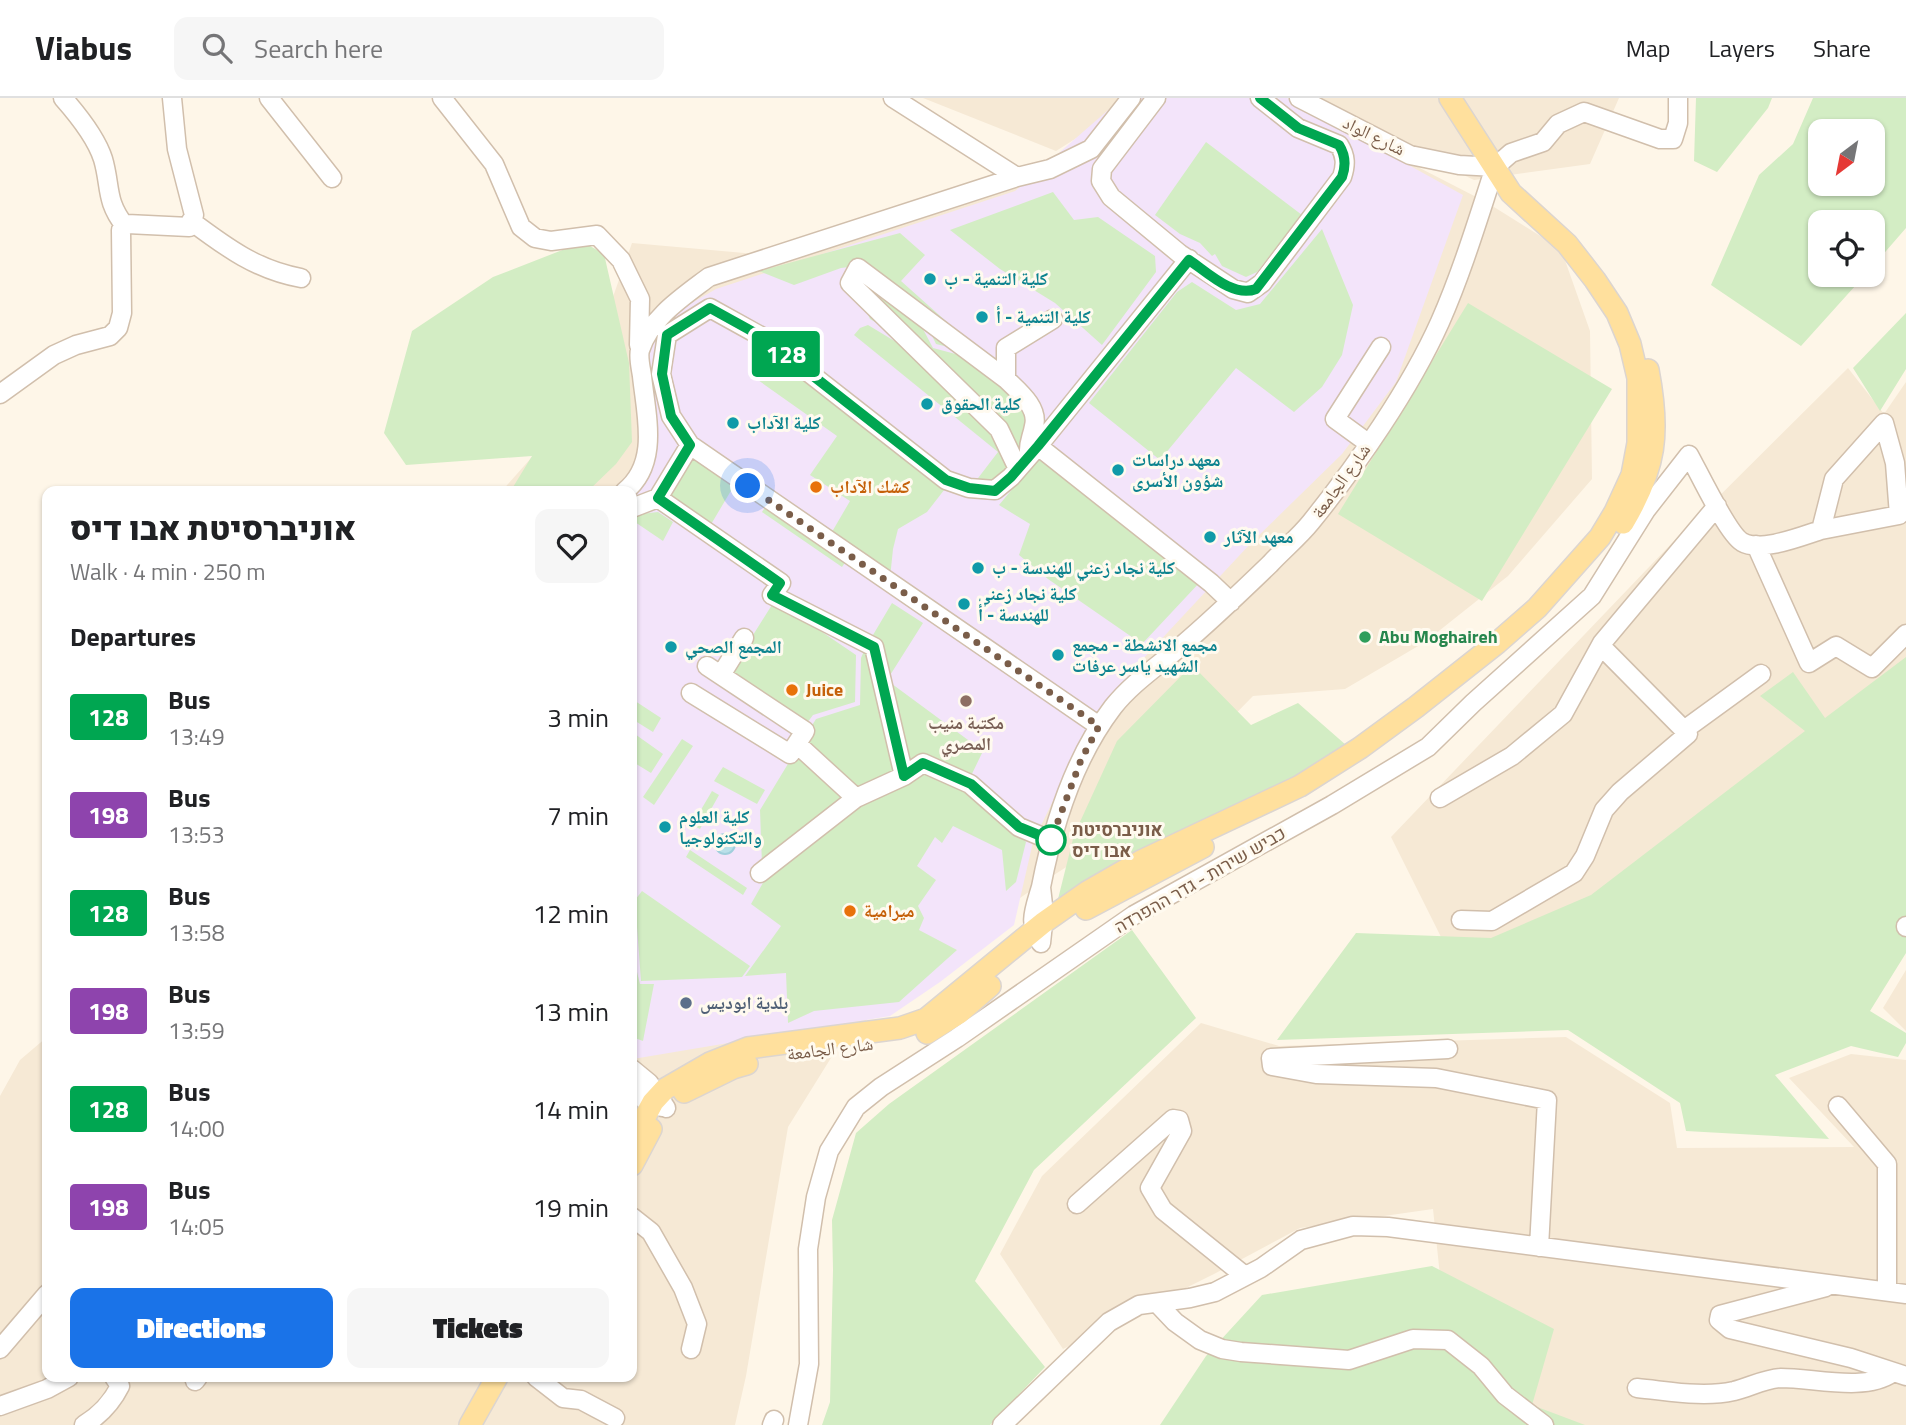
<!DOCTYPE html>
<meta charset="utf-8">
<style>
:root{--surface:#fff;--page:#f6f6f6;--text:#202124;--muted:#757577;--line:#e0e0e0;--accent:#1a73e8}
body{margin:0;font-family:"Titillium Web","Noto Naskh Arabic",Heebo,sans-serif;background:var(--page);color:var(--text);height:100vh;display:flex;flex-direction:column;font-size:26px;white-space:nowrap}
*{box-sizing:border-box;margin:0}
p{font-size:23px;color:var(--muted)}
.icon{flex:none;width:38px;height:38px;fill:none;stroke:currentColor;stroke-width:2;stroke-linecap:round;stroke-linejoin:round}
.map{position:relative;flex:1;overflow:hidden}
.drawer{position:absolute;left:42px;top:388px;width:595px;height:896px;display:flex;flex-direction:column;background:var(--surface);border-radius:14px;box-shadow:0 2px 5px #0004}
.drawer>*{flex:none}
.badge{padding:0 14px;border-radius:5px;font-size:24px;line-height:46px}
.needle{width:46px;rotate:212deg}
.buttons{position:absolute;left:1808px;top:21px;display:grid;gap:14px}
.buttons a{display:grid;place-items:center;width:77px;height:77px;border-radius:14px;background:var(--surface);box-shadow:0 2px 5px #0004;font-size:35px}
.you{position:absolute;width:35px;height:35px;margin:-18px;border:5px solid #fff;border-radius:50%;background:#1a73e8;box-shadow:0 0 0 10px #1a73e833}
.map>.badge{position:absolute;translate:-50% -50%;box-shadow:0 0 0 4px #fff}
h2{padding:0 28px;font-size:26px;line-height:63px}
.round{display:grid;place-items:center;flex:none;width:74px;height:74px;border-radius:14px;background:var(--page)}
.headline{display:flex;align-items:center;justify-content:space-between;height:119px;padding:0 28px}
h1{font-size:33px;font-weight:800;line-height:52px}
.button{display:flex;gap:14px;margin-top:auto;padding:14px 28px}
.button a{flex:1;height:80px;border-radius:14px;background:var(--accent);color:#fff;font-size:28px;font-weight:800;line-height:80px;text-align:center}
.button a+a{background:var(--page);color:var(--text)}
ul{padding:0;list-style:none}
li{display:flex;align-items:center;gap:21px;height:98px;padding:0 28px}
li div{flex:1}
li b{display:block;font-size:26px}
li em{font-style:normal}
li .badge{min-width:77px;font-weight:700;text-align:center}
header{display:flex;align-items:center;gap:42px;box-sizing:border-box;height:98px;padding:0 35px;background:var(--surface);border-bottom:2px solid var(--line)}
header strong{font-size:33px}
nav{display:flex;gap:38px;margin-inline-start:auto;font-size:24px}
.search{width:490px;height:63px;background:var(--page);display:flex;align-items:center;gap:18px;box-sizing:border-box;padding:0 24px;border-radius:14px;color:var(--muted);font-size:26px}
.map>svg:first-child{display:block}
.residential{fill:#f6e9d5}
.education{fill:#f3e4fa}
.green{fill:#d3edc4;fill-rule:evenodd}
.water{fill:#bae0e9;stroke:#a0cfdc;stroke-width:2}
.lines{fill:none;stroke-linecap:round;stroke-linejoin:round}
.minor-casing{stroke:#d1bfac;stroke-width:21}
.major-casing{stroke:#dcd5d0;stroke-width:24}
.minor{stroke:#fff;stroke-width:18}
.major{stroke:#ffe09d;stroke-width:21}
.line-casing{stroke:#fff;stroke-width:16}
.line{stroke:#00a651;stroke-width:10}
.walk{stroke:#7a5d49;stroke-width:7;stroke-dasharray:0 12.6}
.culture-dot{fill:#0f9aa8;stroke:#fffaef;stroke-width:2.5}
.food-dot{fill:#e8710a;stroke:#fffaef;stroke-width:2.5}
.leisure-dot{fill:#2e9e5b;stroke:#fffaef;stroke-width:2.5}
.education-dot{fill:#8d6e63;stroke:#fffaef;stroke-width:2.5}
.stop-dot{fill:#fff;stroke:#00a651;stroke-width:3.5}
.service-dot{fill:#5c6f8a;stroke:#fffaef;stroke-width:2.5}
.labels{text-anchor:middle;stroke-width:6;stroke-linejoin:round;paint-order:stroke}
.street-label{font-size:18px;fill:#7a5d49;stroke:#fffaef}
.culture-label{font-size:18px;font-weight:bold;fill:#0d838f;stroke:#fffaef;text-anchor:start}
.food-label{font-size:18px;font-weight:bold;fill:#c56008;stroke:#fffaef;text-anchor:start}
.leisure-label{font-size:18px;font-weight:bold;fill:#27864d;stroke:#fffaef;text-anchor:start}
.education-label{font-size:18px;font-weight:bold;fill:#785e54;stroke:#fffaef}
.stop-label{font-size:18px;font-weight:bold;fill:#7a5d49;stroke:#fffaef;text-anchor:start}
.service-label{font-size:18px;font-weight:bold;fill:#4e5e75;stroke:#fffaef;text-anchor:start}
</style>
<header>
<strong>Viabus</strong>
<div class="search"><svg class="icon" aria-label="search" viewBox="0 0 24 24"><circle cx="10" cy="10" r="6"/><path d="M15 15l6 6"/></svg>Search here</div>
<nav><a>Map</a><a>Layers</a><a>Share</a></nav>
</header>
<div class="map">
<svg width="1906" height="1327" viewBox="0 0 1906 1327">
<rect width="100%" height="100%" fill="#fef6e8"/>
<path class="residential" d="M 923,0 L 1140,0 L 1056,53 Z
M 1277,0 L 1305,11 L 1486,104 L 1561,151 L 1590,233 L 1592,381 L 1508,478 L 1425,544 L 1345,591 L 1253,598 L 1118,736 L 1046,782 L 943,853 L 839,947 L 788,1029 L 746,1278 L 735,1327 L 0,1327 L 0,998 L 20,962 L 47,939 L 47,1279 L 632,1279 L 632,394 L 501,394 L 548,341 L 597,244 L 632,145 L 767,157 Z
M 1302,0 L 1619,0 L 1590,66 L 1474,82 Z
M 1848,270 L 1884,316 L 1906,284 L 1906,565 L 1665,784 L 1450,857 L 1391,739 L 1672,445 Z
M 1906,872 L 1906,933 L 1883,910 Z
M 1201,925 L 1279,948 L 1566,939 L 1670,1005 L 1677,1050 L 1854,1049 L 1789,980 L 1851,956 L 1906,962 L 1906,1327 L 1540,1327 L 1448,1254 L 1433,1111 L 1300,1130 L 1214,1176 L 1063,1251 L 1000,1156 L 1042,1078 Z"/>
<path class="education" d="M 1122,0 L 1287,0 L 1463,97 L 1396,284 L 1342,356 L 1251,445 L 1141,563 L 1068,672 L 1033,744 L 1014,827 L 940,884 L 890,918 L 633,961 L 632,398 L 645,385 L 658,338 L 647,255 L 652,239 L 671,217 L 716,191 L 1015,93 Z"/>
<path class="green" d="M 1696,0 L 1772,0 L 1768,10 L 1717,74 L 1694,63 Z
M 1813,0 L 1906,0 L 1906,130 L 1873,168 L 1872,124 L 1820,124 L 1820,177 L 1865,177 L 1801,248 L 1711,187 L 1759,77 L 1793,46 ZM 1820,33 L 1872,33 L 1872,86 L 1820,86 Z
M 1206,44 L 1302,117 L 1257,174 L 1246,179 L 1222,168 L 1215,156 L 1212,158 L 1200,145 L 1180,136 L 1155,117 Z
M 1053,94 L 1074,122 L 1098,119 L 1155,158 L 1156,174 L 1102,247 L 1055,205 L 1000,171 L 950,132 Z
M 1322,131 L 1353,207 L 1342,257 L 1322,289 L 1294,314 L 1236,270 L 1160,362 L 1089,305 L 1177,194 L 1192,184 L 1236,212 L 1260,206 Z
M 900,135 L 925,157 L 901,183 L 985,258 L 936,246 L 920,213 L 856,168 L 841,170 L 794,187 L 759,173 Z
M 583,144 L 604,156 L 629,265 L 632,344 L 616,366 L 587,394 L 510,394 L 532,358 L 406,367 L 384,335 L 412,233 L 493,179 Z
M 859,175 L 915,216 L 933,250 L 963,258 L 1000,273 L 1030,312 L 1018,366 L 924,253 L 870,221 L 854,185 Z
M 1468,205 L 1612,291 L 1482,503 L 1338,416 Z
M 1906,215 L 1906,271 L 1880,313 L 1853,270 Z
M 868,227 L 921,259 L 997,333 L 1015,370 L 994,390 L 972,388 L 998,354 L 854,237 L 860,230 Z
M 763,248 L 948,387 L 927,414 L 898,431 L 893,451 L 890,480 L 829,439 L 850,403 L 810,377 L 837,338 L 748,275 Z
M 691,356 L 735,386 L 710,428 L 665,399 Z
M 1040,358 L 1201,483 L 1142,546 L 1048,481 L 1019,457 L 1030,426 L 999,407 Z
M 768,405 L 848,460 L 842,469 L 762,414 Z
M 658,414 L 673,424 L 663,443 L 632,422 L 632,417 Z
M 775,502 L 856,557 L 855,604 L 813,617 L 804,629 L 728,577 Z
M 892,505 L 923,525 L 887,582 L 870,542 Z
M 866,548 L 901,677 L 857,696 L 801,645 L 816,621 L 860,607 L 861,560 Z
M 1906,559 L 1906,855 L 1870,913 L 1906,935 L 1906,945 L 1898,959 L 1851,948 L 1775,977 L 1829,1041 L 1686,1033 L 1680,1005 L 1568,932 L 1277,942 L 1356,835 L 1491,840 L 1591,797 L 1805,633 L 1760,598 L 1793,574 L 1825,620 Z
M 1192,567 L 1251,627 L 1298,605 L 1346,647 L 1216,727 L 1056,809 L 1074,737 L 1117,643 Z
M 888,583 L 983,653 L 969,682 L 923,662 L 906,673 Z
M 632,601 L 661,620 L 653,634 L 632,621 Z
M 632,634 L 663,656 L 651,675 L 633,664 Z
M 682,641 L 693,648 L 654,707 L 643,699 Z
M 797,651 L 849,698 L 762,767 L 760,712 Z
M 723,669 L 765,692 L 757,706 L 714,683 Z
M 924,673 L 968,692 L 1017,733 L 1026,744 L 1016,784 L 1006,793 L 1002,752 L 953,728 L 942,745 L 935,739 L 917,768 L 936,782 L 918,808 L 924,820 L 919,832 L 957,852 L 899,904 L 814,913 L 788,925 L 786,875 L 745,878 L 781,828 L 751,806 L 768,776 L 862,705 Z
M 712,693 L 719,697 L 700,731 L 692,727 Z
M 690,752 L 747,790 L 743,797 L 686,759 Z
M 642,793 L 750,868 L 742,879 L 641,883 L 635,802 Z
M 1132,832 L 1196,920 L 1034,1072 L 975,1183 L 1045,1269 L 990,1327 L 822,1327 L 830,1304 L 833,1172 L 832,1122 L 856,1035 L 889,1006 Z
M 637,874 L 640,886 L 654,886 L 643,943 L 632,939 L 632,888 Z
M 1432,1168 L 1554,1231 L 1532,1307 L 1585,1327 L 1160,1327 L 1206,1258 L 1262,1197 Z"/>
<path class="water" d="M715 746a10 10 0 1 1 20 0a10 10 0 1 1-20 0Z"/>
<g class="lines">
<g class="minor-casing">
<path id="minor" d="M 63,0 C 78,17 96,39 103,61 C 111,88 105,103 125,128
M 269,0 L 332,80
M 442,0 L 494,66 L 521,129 L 535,140 L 551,143 L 597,137 L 621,162 L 640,201 L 639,247
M 893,0 L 1017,79
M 1156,0 L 1102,71 L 1101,83 L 1111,99 L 1180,156 L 1233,191 L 1248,195 L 1262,185 L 1342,79 C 1346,67 1346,58 1339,47 L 1298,30 L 1260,0
M 1299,0 L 1410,57 L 1459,67 L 1495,69
M 1495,69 L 1511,55 L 1543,44 L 1558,26 L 1584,14 L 1660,41 L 1673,41 L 1678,25 L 1678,0
M 191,123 C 227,150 257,172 301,180
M 1006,281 L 858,170 L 850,185 L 999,331 L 1018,371
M 0,296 L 54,257 L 76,247 L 110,238 L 118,230 L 122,215 L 121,132 L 127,126 L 189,129 L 194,117 L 177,51 L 172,0
M 1368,345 L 1335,321 L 1381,249
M 1038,348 L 1189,161
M 1029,356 C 1028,344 1032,340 1034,328 C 1039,309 1018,293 1006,281 L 1006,250 L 1053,221
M 624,394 C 660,366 646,317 642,278 C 641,271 638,259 640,252 C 650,220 684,198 709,179 L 1017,79 L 1050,71 L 1091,51 L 1131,0
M 658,400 L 690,347
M 632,410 L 658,400 L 781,485 L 772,497 L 874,549 L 904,678
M 1756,447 L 1809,565 L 1836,548 L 1872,570 L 1906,536
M 721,577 L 744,540
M 691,595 L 790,656 L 805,633 L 707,568
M 1099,628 L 690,347 L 671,318 L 661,276 L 667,237 L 710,210 L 766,241 L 946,382 L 969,390 L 995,392 L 1011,379 L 1038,348 L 1211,485 L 1231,504
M 1684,632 L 1761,576
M 797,646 L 856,700
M 1440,700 L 1512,658 L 1563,616 L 1602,545 L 1717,408
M 760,775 L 856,700 L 904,678 L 923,665 L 970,686 L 1019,729 L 1050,742
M 1041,789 C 1053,727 1074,660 1113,609 C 1132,585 1158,568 1180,549 C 1212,522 1241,494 1270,466 C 1283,452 1299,439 1311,424 C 1357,367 1410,291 1440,224 C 1462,174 1478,121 1495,69
M 1041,789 L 1044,816 L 1041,845 C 1027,826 1035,810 1041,789 Z
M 1461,822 L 1492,823 L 1574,775 L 1585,758 L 1604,712 L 1620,694 L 1688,636 L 1601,548
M 1906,828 L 1906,829
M 1448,951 L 1271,960 L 1272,968 L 1316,976 L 1436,980 L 1547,1002 L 1539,1149
M 632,971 L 649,985 L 666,1010
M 632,992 L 651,1007 L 662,1009
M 1838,1008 L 1887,1066 L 1887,1193
M 1077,1106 L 1173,1021 L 1179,1022 L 1182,1033 L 1150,1090 L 1163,1112 L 1245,1178
M 632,1119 L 651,1134 L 683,1190 L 697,1226 L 691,1251
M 1826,1189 L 1720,1217 L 1719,1222 L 1730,1231 L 1851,1260 L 1906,1278
M 1157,1205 L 1175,1224 L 1200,1242 L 1222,1251 L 1241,1254 L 1349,1262 L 1413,1241 L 1448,1242 L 1481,1268 L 1505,1297 L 1544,1327
M 0,1251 L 47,1196
M 536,1279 L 563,1300 L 581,1302 L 615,1320
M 195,1283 L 198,1279
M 1637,1290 C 1669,1293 1703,1300 1734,1293 C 1750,1289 1764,1281 1781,1280 C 1814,1280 1865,1294 1892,1275
M 0,1308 L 47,1291 L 69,1279
M 84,1327 C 100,1317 111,1306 120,1288 L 114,1279
M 772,1327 L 774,1322
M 798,1327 L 809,1266 L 808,1151 L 816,1099 L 829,1053 L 856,1009 L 881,989 L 957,940 L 1134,817 L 1332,707 L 1428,649 L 1473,605 L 1592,498 L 1646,412 L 1689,357 C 1699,375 1728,436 1742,444 C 1760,455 1802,438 1821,432 L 1834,381 L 1884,325 L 1895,365 L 1899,417 L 1821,432
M 1002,1327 L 1109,1224 L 1139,1207 L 1190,1200 L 1215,1194 L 1261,1170 L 1301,1142 L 1353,1128 L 1388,1129 L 1906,1196"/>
</g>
<g class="major-casing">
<path id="major" d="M 1623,425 C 1656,370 1660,335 1648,272
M 1086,811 L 1203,749
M 927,935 L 959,915 L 990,888
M 684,994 L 733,970 L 747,966
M 632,1043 L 653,1004 L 665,991 L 710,965 L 748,950 L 900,930 L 926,921 L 1043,825 L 1087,794 L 1141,763 L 1300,688 L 1360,650 L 1416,609 L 1497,545 L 1537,510 L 1600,439 L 1615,414 L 1632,377 L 1638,345 L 1638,280 L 1630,246 L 1617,215 L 1595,182 L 1567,146 L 1511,95 L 1450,0
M 632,1067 L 651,1031
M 470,1327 L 497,1279"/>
</g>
<use href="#minor" class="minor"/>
<use href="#major" class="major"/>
</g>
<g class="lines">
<g class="line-casing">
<path id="line" d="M 1051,742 L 1019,729 L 971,686 L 923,665 L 904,678 L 874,549 L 772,497 L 780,485 L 658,400 L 690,347 L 671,318 L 662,276 L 667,237 L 710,210 L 766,241 L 946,382 L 969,390 L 995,393 L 1011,379 L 1038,348 L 1189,162 C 1207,174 1233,200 1256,191 L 1342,79 C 1346,68 1346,58 1339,47 L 1298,30 L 1260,0"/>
</g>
<use href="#line" class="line"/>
<path class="walk" d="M 748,388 L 1099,628 L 1081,662 L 1051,742"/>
</g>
<g class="culture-dot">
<circle cx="930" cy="181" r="7"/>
<circle cx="982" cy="219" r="7"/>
<circle cx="927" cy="306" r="7"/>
<circle cx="733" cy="325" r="7"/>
<circle cx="1118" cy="372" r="7"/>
<circle cx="1210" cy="439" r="7"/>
<circle cx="978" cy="470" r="7"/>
<circle cx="964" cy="506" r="7"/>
<circle cx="671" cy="549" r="7"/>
<circle cx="1058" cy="557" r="7"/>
<circle cx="665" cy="729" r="7"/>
</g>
<g class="food-dot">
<circle cx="816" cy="389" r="7"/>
<circle cx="792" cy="592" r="7"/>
<circle cx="850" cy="813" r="7"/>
</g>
<circle class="leisure-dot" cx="1365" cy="539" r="7"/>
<circle class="education-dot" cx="966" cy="603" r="7"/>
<circle class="stop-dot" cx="1051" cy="742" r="14"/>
<circle class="service-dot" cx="686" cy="905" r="7"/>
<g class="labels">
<g class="street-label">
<text transform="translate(1374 38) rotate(26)" y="6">شارع الواد</text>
<text transform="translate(1341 383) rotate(-54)" y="6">شارع الجامعة</text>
<text transform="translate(1200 782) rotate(-30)" y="6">כביש שירות - גדר ההפרדה</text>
<text transform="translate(830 951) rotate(-7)" y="6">شارع الجامعة</text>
</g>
<g class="culture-label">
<text x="944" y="187">كلية التنمية - ب</text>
<text x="996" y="225">كلية التنمية - أ</text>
<text x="941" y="312">كلية الحقوق</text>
<text x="747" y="331">كلية الآداب</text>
<text x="1132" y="368">معهد دراسات<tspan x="1132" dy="21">شؤون الأسرى</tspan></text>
<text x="1224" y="445">معهد الآثار</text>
<text x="992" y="476">كلية نجاد زعني للهندسة - ب</text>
<text x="978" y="502">كلية نجاد زعني<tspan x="978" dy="21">للهندسة - أ</tspan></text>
<text x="1072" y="553">مجمع الانشطة - مجمع<tspan x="1072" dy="21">الشهيد ياسر عرفات</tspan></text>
<text x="685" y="555">المجمع الصحي</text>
<text x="679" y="725">كلية العلوم<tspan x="679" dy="21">والتكنولوجيا</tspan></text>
</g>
<g class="food-label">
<text x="830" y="395">كشك الآداب</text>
<text x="806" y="598">Juice</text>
<text x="864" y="819">ميرامية</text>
</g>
<g class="leisure-label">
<text x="1379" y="545">Abu Moghaireh</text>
</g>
<g class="education-label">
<text x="966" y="631">مكتبة منيب<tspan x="966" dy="21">المصري</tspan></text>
</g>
<g class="stop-label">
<text x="1072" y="738">אוניברסיטת<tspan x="1072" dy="21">אבו דיס</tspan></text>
</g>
<g class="service-label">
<text x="700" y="911">بلدية ابوديس</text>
</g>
</g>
</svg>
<div class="buttons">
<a><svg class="needle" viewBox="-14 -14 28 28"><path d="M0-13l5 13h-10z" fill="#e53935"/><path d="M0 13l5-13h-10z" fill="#757577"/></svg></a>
<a><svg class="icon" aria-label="locate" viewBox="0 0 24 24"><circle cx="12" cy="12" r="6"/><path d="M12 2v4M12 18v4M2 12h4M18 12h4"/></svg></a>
</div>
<div class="you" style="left:748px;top:388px"></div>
<b class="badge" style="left:786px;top:256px;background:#00a651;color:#fff">128</b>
<section class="drawer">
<div class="headline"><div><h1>אוניברסיטת אבו דיס</h1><p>Walk · 4 min · 250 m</p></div><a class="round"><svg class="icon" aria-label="heart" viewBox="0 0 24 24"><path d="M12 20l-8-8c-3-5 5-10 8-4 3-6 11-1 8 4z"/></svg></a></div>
<h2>Departures</h2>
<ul>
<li><span class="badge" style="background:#00a651;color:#fff">128</span><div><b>Bus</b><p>13:49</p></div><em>3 min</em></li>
<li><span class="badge" style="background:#8e44ad;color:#fff">198</span><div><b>Bus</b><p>13:53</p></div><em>7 min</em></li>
<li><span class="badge" style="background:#00a651;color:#fff">128</span><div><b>Bus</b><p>13:58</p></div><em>12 min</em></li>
<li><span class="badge" style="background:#8e44ad;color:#fff">198</span><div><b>Bus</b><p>13:59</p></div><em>13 min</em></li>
<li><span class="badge" style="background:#00a651;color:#fff">128</span><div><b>Bus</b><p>14:00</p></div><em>14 min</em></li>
<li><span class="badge" style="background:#8e44ad;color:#fff">198</span><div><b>Bus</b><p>14:05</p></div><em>19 min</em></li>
</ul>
<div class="button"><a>Directions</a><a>Tickets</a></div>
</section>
</div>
